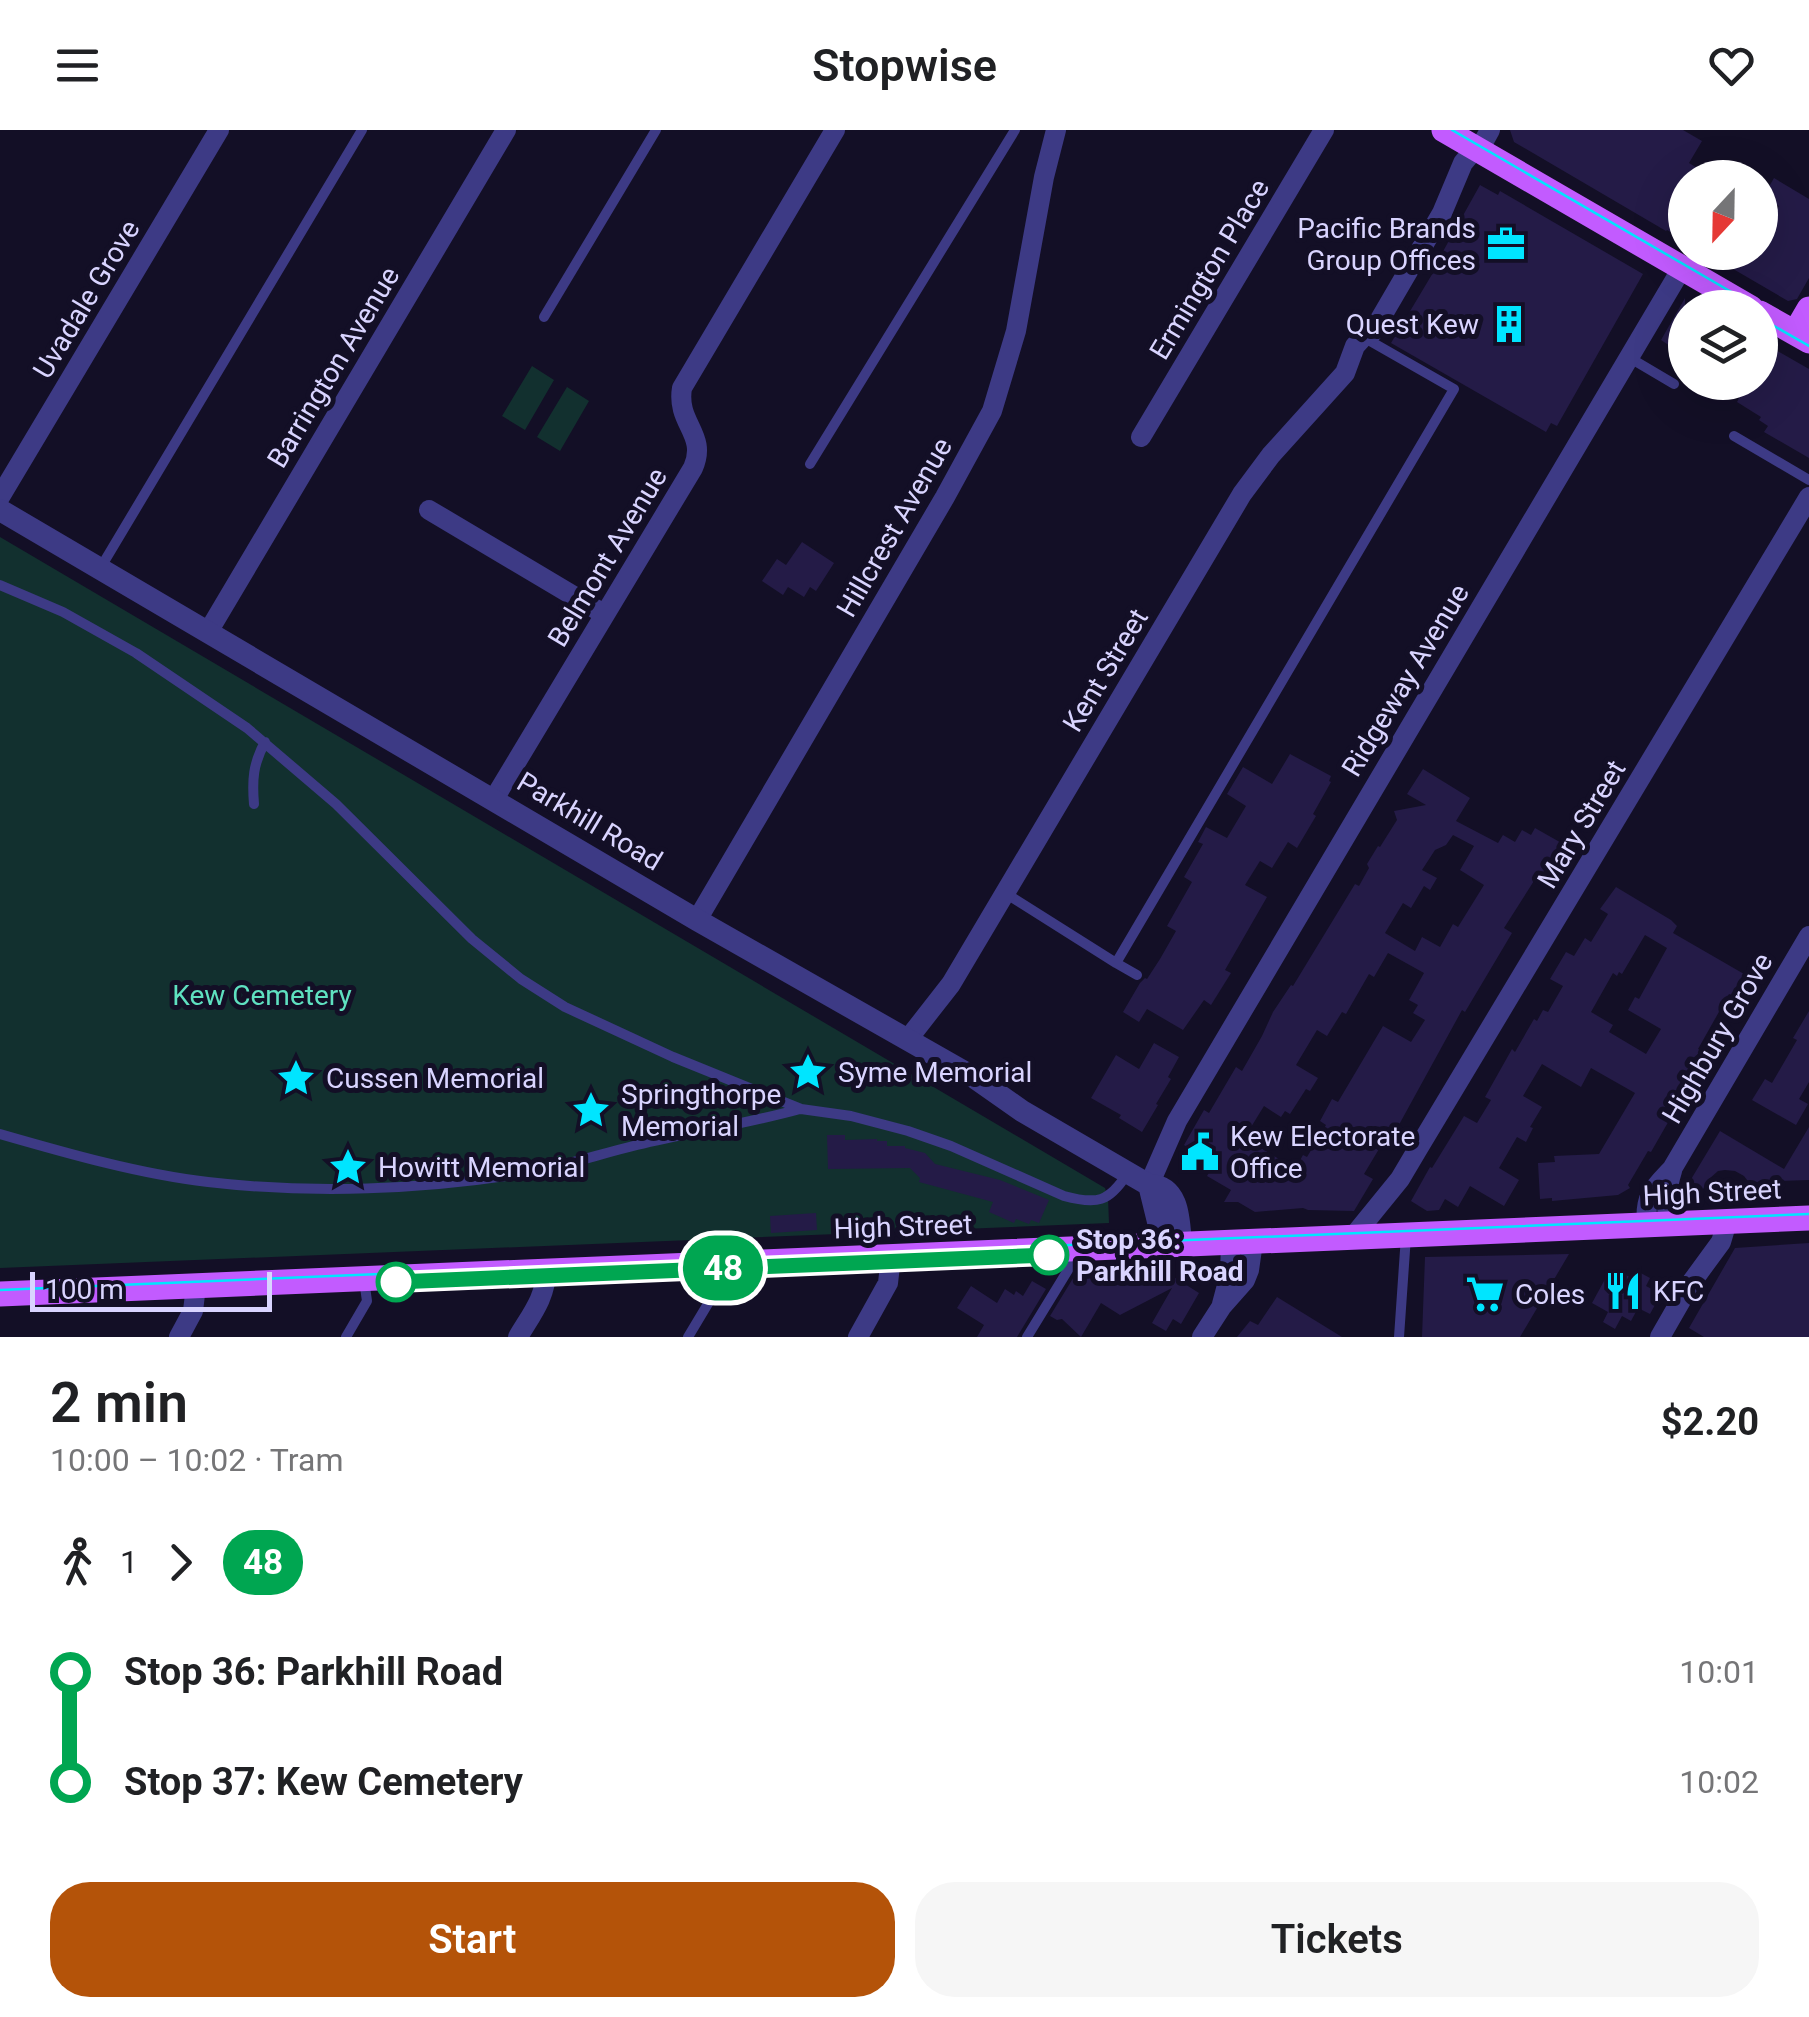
<!DOCTYPE html>
<meta charset="utf-8">
<style>
:root{--surface:#fff;--page:#f6f6f6;--text:#202124;--muted:#757577;--accent:#b45309}
body{margin:0;font-family:Roboto,sans-serif;background:var(--page);color:var(--text);height:100vh;display:flex;flex-direction:column;font-size:38px;white-space:nowrap}
*{box-sizing:border-box;margin:0}
p{font-size:32px;color:var(--muted)}
.icon{flex:none;width:55px;height:55px;fill:none;stroke:currentColor;stroke-width:2;stroke-linecap:round;stroke-linejoin:round}
.map{position:relative;height:1207px;overflow:hidden}
.sheet{display:flex;flex-direction:column;background:var(--surface);flex:1}
.sheet>*{flex:none}
.badge{padding:0 20px;border-radius:32px;font-size:35px;line-height:65px}
.needle{width:65px;rotate:202deg}
.tools{position:absolute;left:1668px;top:30px;display:grid;gap:20px}
.tools a{display:grid;place-items:center;width:110px;height:110px;border-radius:50%;background:var(--surface);box-shadow:0 10px 40px #0002;font-size:50px}
.scale{position:absolute;left:30px;bottom:25px;width:242px;box-sizing:border-box;padding-left:10px;border:5px solid #d9d4ff;border-top:0;font-size:28px;line-height:35px;white-space:nowrap;color:#d9d4ff;-webkit-text-stroke:8px #130f26;paint-order:stroke}
.map>.badge{position:absolute;translate:-50% -50%;box-shadow:0 0 0 5px #fff}
.legs{display:flex;align-items:center;gap:15px;height:110px;padding:0 50px;font-size:32px}
.legs p{margin-inline-start:auto}
.summary{display:flex;align-items:center;justify-content:space-between;height:170px;padding:0 50px}
h1{font-size:55px;font-weight:600;line-height:75px}
.primary-button{display:flex;gap:20px;margin-top:auto;padding:20px 50px}
.primary-button a{flex:1;height:115px;border-radius:40px;background:var(--accent);color:#fff;font-size:40px;font-weight:600;line-height:115px;text-align:center}
.primary-button a+a{background:var(--page);color:var(--text)}
ul{padding:0 50px;list-style:none}
li{display:flex;align-items:center;gap:35px;height:110px;font-size:38px}
li i{display:grid;place-items:center;width:15px;height:100%;margin:0 12px;background:currentColor}
li i::after{content:'';width:25px;height:25px;margin:-12px;border:8px solid;border-radius:50%;background:var(--surface)}
li p{margin-inline-start:auto}
li:first-child i{background:linear-gradient(#0000 50%,currentColor 0)}
li:last-child i{background:linear-gradient(currentColor 50%,#0000 0)}
header{display:flex;justify-content:space-between;align-items:center;height:130px;padding:0 50px;background:var(--surface);font-size:45px;font-weight:600}
.map>svg:first-child{display:block}
.green{fill:#12302f}
.building{fill:#241b47;fill-rule:evenodd}
.lines{fill:none;stroke-linecap:round;stroke-linejoin:round}
.service{stroke:#3d3a85;stroke-width:10}
.minor{stroke:#3d3a85;stroke-width:20}
.tertiary{stroke:#3d3a85;stroke-width:22}
.primary{stroke:#c25bff;stroke-width:25}
.tram{stroke:#00e5ff;stroke-width:2.5}
.line-1-casing{stroke:#fff;stroke-width:22}
.line-1{stroke:#00a651;stroke-width:15}
.stop-1-dot{fill:#fff;stroke:#00a651;stroke-width:5}
.labels{text-anchor:middle;stroke-width:10;stroke-linejoin:round;paint-order:stroke}
.poi-label{font-size:28px;fill:#d9d4ff;stroke:#130f26;text-anchor:start}
.street-label{font-size:28px;fill:#d9d4ff;stroke:#130f26}
.park-label{font-size:28px;fill:#5fe0c0;stroke:#130f26}
.stop-label{font-size:28px;font-weight:bold;fill:#d9d4ff;stroke:#130f26;text-anchor:start}
</style>
<header><svg class="icon" aria-label="menu" viewBox="0 0 24 24"><path d="M4 6h16M4 12h16M4 18h16"/></svg>Stopwise<svg class="icon" aria-label="heart" viewBox="0 0 24 24"><path d="M12 20l-8-8c-3-5 5-10 8-4 3-6 11-1 8 4z"/></svg></header>
<div class="map">
<svg width="1809" height="1207" viewBox="0 0 1809 1207">
<rect width="100%" height="100%" fill="#130f26"/>
<path class="green" d="M 532,236 L 554,250 L 525,300 L 502,286 Z
M 567,257 L 589,271 L 560,321 L 537,307 Z
M 0,407 L 1105,1058 L 1108,1068 L 1109,1093 L 0,1138 Z"/>
<path class="building" d="M 1510,0 L 1683,0 L 1702,11 L 1689,33 L 1714,48 L 1685,48 L 1685,110 L 1667,100 L 1666,101 L 1514,12 Z
M 1774,48 L 1809,69 L 1809,148 L 1797,169 L 1788,171 L 1704,122 L 1760,122 L 1760,108 L 1779,76 L 1763,67 Z
M 1480,55 L 1498,65 L 1500,61 L 1643,144 L 1557,296 L 1551,293 L 1546,302 L 1391,213 L 1443,126 L 1441,125 Z
M 1685,168 L 1685,226 L 1661,210 Z
M 1760,211 L 1809,239 L 1809,328 L 1764,302 L 1768,296 L 1759,290 L 1761,287 L 1737,272 L 1740,266 L 1718,252 L 1760,252 Z
M 802,412 L 834,433 L 816,461 L 810,457 L 804,467 L 788,457 L 783,465 L 762,451 L 777,429 L 786,435 Z
M 1290,624 L 1331,646 L 1329,651 L 1331,652 L 1313,684 L 1316,686 L 1297,718 L 1288,712 L 1272,738 L 1260,731 L 1245,755 L 1267,767 L 1225,840 L 1231,843 L 1211,875 L 1204,870 L 1183,900 L 1147,879 L 1139,892 L 1123,882 L 1140,853 L 1145,848 L 1147,849 L 1160,829 L 1176,801 L 1167,796 L 1192,752 L 1184,747 L 1203,714 L 1198,712 L 1206,697 L 1227,708 L 1246,676 L 1227,664 L 1243,637 L 1272,654 Z
M 1423,639 L 1470,668 L 1456,691 L 1498,713 L 1503,705 L 1515,712 L 1522,700 L 1531,705 L 1535,698 L 1565,715 L 1554,733 L 1551,731 L 1543,745 L 1539,743 L 1504,798 L 1512,803 L 1465,882 L 1462,880 L 1395,1002 L 1391,999 L 1364,1044 L 1373,1049 L 1354,1081 L 1308,1080 L 1303,1078 L 1255,1082 L 1238,1072 L 1224,1072 L 1231,1060 L 1207,1046 L 1214,1034 L 1184,1015 L 1204,980 L 1209,983 L 1236,937 L 1242,941 L 1262,906 L 1273,882 L 1291,855 L 1293,856 L 1355,754 L 1359,756 L 1369,738 L 1367,734 L 1378,716 L 1380,717 L 1397,690 L 1394,681 L 1426,675 L 1407,664 ZM 1453,705 L 1474,716 L 1460,740 L 1484,755 L 1458,797 L 1453,794 L 1440,817 L 1422,807 L 1415,821 L 1385,803 L 1403,773 L 1411,778 L 1424,756 L 1430,760 L 1437,748 L 1422,740 L 1435,720 L 1446,715 ZM 1388,823 L 1424,843 L 1409,870 L 1418,875 L 1413,883 L 1425,890 L 1411,912 L 1383,896 L 1338,972 L 1332,969 L 1320,991 L 1326,995 L 1307,1027 L 1303,1025 L 1295,1039 L 1258,1016 L 1261,1010 L 1248,1002 L 1264,976 L 1281,987 L 1285,981 L 1290,984 L 1306,959 L 1310,961 L 1318,948 L 1296,935 L 1317,900 L 1327,906 L 1342,882 L 1346,884 L 1369,844 L 1374,847 Z
M 1616,757 L 1671,790 L 1677,796 L 1673,803 L 1744,844 L 1732,865 L 1729,864 L 1698,919 L 1700,920 L 1685,946 L 1691,950 L 1684,960 L 1686,961 L 1655,1015 L 1651,1022 L 1648,1021 L 1628,1055 L 1630,1058 L 1618,1065 L 1552,1071 L 1552,1068 L 1540,1069 L 1538,1033 L 1555,1032 L 1554,1026 L 1599,1024 L 1635,963 L 1591,938 L 1581,957 L 1542,934 L 1523,966 L 1542,977 L 1530,997 L 1533,998 L 1526,1012 L 1517,1007 L 1499,1038 L 1519,1050 L 1504,1076 L 1470,1056 L 1458,1077 L 1445,1069 L 1439,1080 L 1427,1081 L 1411,1071 L 1430,1037 L 1432,1038 L 1464,986 L 1477,993 L 1491,970 L 1485,967 L 1512,919 L 1515,922 L 1534,889 L 1537,891 L 1543,880 L 1548,882 L 1563,856 L 1550,849 L 1566,822 L 1574,826 L 1585,808 L 1591,812 L 1608,784 L 1600,779 ZM 1645,805 L 1667,818 L 1639,869 L 1635,867 L 1628,880 L 1661,899 L 1646,924 L 1609,902 L 1613,895 L 1591,882 L 1613,843 L 1617,846 L 1619,842 L 1622,844 Z
M 1809,881 L 1809,952 L 1799,969 L 1808,974 L 1796,995 L 1752,970 L 1765,949 L 1772,953 L 1797,910 L 1793,908 Z
M 1154,913 L 1179,927 L 1168,947 L 1171,949 L 1156,974 L 1158,975 L 1142,1002 L 1119,988 L 1121,985 L 1091,968 L 1116,925 L 1139,939 Z
M 1809,997 L 1809,1050 L 1776,1051 L 1769,1063 L 1757,1063 L 1744,1046 L 1735,1041 L 1725,1040 L 1718,1041 L 1709,1049 L 1699,1066 L 1681,1066 L 1720,1001 L 1784,1039 Z
M 827,1005 L 845,1005 L 845,1010 L 877,1009 L 877,1011 L 887,1011 L 887,1016 L 905,1016 L 905,1018 L 925,1023 L 935,1034 L 1000,1050 L 1049,1070 L 1039,1093 L 1031,1090 L 1029,1094 L 1016,1089 L 1014,1093 L 989,1082 L 993,1072 L 919,1052 L 920,1048 L 910,1038 L 828,1039 Z
M 816,1083 L 817,1100 L 771,1103 L 770,1086 Z
M 1809,1113 L 1809,1207 L 1704,1207 L 1689,1198 L 1735,1118 Z
M 1569,1124 L 1520,1207 L 1422,1207 L 1425,1127 Z
M 1168,1140 L 1169,1144 L 1199,1163 L 1181,1194 L 1173,1189 L 1166,1201 L 1152,1193 L 1172,1158 L 1120,1185 L 1101,1173 L 1081,1207 L 1062,1189 L 1057,1190 L 1050,1186 L 1075,1145 Z
M 1610,1140 L 1617,1144 L 1619,1141 L 1633,1149 L 1637,1141 L 1650,1148 L 1646,1156 L 1661,1164 L 1650,1184 L 1638,1178 L 1631,1191 L 1622,1186 L 1615,1199 L 1603,1192 L 1608,1182 L 1592,1173 Z
M 1032,1151 L 1046,1159 L 1017,1207 L 977,1207 L 984,1195 L 957,1178 L 971,1156 L 997,1173 L 1005,1159 L 1014,1165 L 1016,1161 L 1023,1166 Z
M 1277,1167 L 1342,1207 L 1237,1207 L 1250,1191 L 1258,1195 Z"/>
<g class="lines">
<path class="service" d="M 544,187 L 656,0
M 1630,228 L 1674,254
M 1734,306 L 1809,350
M 810,334 L 1015,0
M 101,437 L 362,0
M 0,455 L 63,482 L 136,523 L 247,598 L 336,674 L 472,809 L 521,849 L 565,877 L 673,927 L 801,979 L 851,986 L 908,1001 L 951,1016 L 1064,1066 C 1097,1075 1109,1072 1127,1044
M 254,674 C 252,650 253,634 265,612
M 1005,763 L 1116,833 L 1454,259 L 1363,207
M 1116,833 L 1137,845
M 0,1004 C 66,1023 139,1044 208,1052 C 311,1064 424,1060 526,1043 C 564,1036 600,1024 637,1015 C 691,1002 746,994 800,979
M 346,1207 L 367,1171 L 364,1150
M 688,1207 L 715,1162 L 722,1137
M 1027,1207 L 1079,1122
M 1399,1207 L 1406,1106"/>
<path class="minor" d="M 1372,203 L 1442,83 L 1463,33 L 1473,21 L 1479,20 L 1490,0
M 1141,307 L 1324,0
M 0,367 L 219,0
M 429,380 L 604,484
M 208,502 L 506,0
M 494,669 L 693,338 C 708,304 676,294 682,258 L 835,0
M 697,790 L 945,367 L 992,281 L 1016,201 L 1044,47 L 1056,0
M 908,909 L 951,854 L 1242,364 L 1271,325 L 1345,243 L 1355,216 L 1377,192
M 1149,1055 L 1177,991 L 1682,138
M 1670,1094 C 1665,1075 1666,1060 1672,1041
M 1647,1095 C 1644,1066 1653,1059 1672,1039 L 1809,806
M 1352,1108 L 1400,1049 L 1416,1022 L 1809,367
M 1222,1174 L 1230,1144 L 1231,1113
M 179,1207 L 193,1181 L 196,1156
M 518,1207 C 531,1185 546,1167 546,1141
M 858,1207 L 888,1153 L 891,1127
M 1202,1207 L 1222,1176 L 1245,1150 L 1249,1140 L 1253,1112
M 1660,1207 L 1691,1153 L 1721,1112 L 1727,1092"/>
<path class="tertiary" d="M 0,380 L 697,790 L 975,948 L 1022,981 L 1149,1055 C 1180,1056 1179,1091 1181,1115
M 1149,1055 L 1160,1100 L 1161,1116"/>
<path class="primary" d="M 1444,0 L 1751,178
M 1760,183 L 1809,211
M 1795,203 L 1809,179
M 0,1164 L 1809,1088"/>
<path class="tram" d="M 1452,0 L 1759,178
M 1760,188 L 1809,216
M 0,1160 L 1809,1084"/>
</g>
<g class="lines">
<g class="line-1-casing">
<path id="line-1" d="M 396,1152 L 1049,1125"/>
</g>
<use href="#line-1" class="line-1"/>
</g>
<defs>
<g id="office-bare" transform="scale(3)"><path d="M-6-3h4V-5.5h4V-3h4V5H-6ZM-1-4.5V-3h2v-1.5ZM-6 0V1H6V0Z" fill="#00e5ff" stroke="#130f26" stroke-width="2.5" paint-order="stroke"/></g>
<g id="building-bare" transform="scale(3)"><path d="M-4-6H4V6H1V3H-1V6H-4ZM-2.5-4.3h1.7v1.8h-1.7ZM.8-4.3h1.7v1.8H.8ZM-2.5-1h1.7V.8h-1.7ZM.8-1h1.7V.8H.8Z" fill="#00e5ff" stroke="#130f26" stroke-width="2.5" paint-order="stroke"/></g>
<g id="sight-bare" transform="scale(3)"><path d="M0-6L1.8-2.2L6-1.7L2.9 1.2L3.7 5.4L0 3.3L-3.7 5.4L-2.9 1.2L-6-1.7L-1.8-2.2Z" fill="#00e5ff" stroke="#130f26" stroke-width="2.5" paint-order="stroke"/></g>
<g id="civic-bare" transform="scale(3)"><path d="M-.6-6.5H3V-4.5H.6V-3L4-1V1h2V6H-6V1h2V-1L-.6-3ZM-1.2 2.5V6h2.4V2.5Z" fill="#00e5ff" stroke="#130f26" stroke-width="2.5" paint-order="stroke"/></g>
<g id="restaurant-bare" transform="scale(3)"><path d="M-5-6h1v4h1v-4h1v4h1v-4h1v5L-1.5 .5V6h-2V.5L-5-1ZM5-6V6H3V1.5H1.5Q1.5-4 5-6Z" fill="#00e5ff" stroke="#130f26" stroke-width="2.5" paint-order="stroke"/></g>
<g id="supermarket-bare" transform="scale(3)"><path d="M-6-5.5h2.5l.6 2H6L4.5 2H-2.5L-4.4-4H-6ZM-1.5 3.2a1.3 1.3 0 1 0 .1 0ZM3 3.2a1.3 1.3 0 1 0 .1 0Z" fill="#00e5ff" stroke="#130f26" stroke-width="2.5" paint-order="stroke"/></g>
</defs>
<g fill-rule="evenodd">
<use href="#office-bare" x="1506" y="114"/>
<use href="#building-bare" x="1509" y="194"/>
<use href="#sight-bare" x="808" y="942"/>
<use href="#sight-bare" x="296" y="948"/>
<use href="#sight-bare" x="591" y="980"/>
<use href="#civic-bare" x="1200" y="1022"/>
<use href="#sight-bare" x="348" y="1037"/>
<use href="#restaurant-bare" x="1623" y="1161"/>
<use href="#supermarket-bare" x="1485" y="1164"/>
</g>
<g class="stop-1-dot">
<circle cx="1049" cy="1125" r="18"/>
<circle cx="396" cy="1152" r="18"/>
</g>
<g class="labels">
<g class="poi-label">
<text x="1476" y="108" text-anchor="end">Pacific Brands<tspan x="1476" dy="32">Group Offices</tspan></text>
<text x="1479" y="204" text-anchor="end">Quest Kew</text>
<text x="838" y="952">Syme Memorial</text>
<text x="326" y="958">Cussen Memorial</text>
<text x="621" y="974">Springthorpe<tspan x="621" dy="32">Memorial</tspan></text>
<text x="1230" y="1016">Kew Electorate<tspan x="1230" dy="32">Office</tspan></text>
<text x="378" y="1047">Howitt Memorial</text>
<text x="1653" y="1171">KFC</text>
<text x="1515" y="1174">Coles</text>
</g>
<g class="street-label">
<text transform="translate(1209 139) rotate(-59)" y="10">Ermington Place</text>
<text transform="translate(86 169) rotate(-59)" y="10">Uvadale Grove</text>
<text transform="translate(333 237) rotate(-59)" y="10">Barrington Avenue</text>
<text transform="translate(894 397) rotate(-60)" y="10">Hillcrest Avenue</text>
<text transform="translate(607 427) rotate(-59)" y="10">Belmont Avenue</text>
<text transform="translate(1105 540) rotate(-59)" y="10">Kent Street</text>
<text transform="translate(1405 550) rotate(-59)" y="10">Ridgeway Avenue</text>
<text transform="translate(590 691) rotate(31)" y="10">Parkhill Road</text>
<text transform="translate(1581 694) rotate(-59)" y="10">Mary Street</text>
<text transform="translate(1717 908) rotate(-60)" y="10">Highbury Grove</text>
<text transform="translate(1712 1062) rotate(-3)" y="10">High Street</text>
<text transform="translate(903 1096) rotate(-2)" y="10">High Street</text>
</g>
<g class="park-label">
<text x="262" y="875">Kew Cemetery</text>
</g>
<g class="stop-label">
<text x="1076" y="1119">Stop 36:<tspan x="1076" dy="32">Parkhill Road</tspan></text>
</g>
</g>
</svg>
<div class="tools">
<a><svg class="needle" viewBox="-14 -14 28 28"><path d="M0-13l5 13h-10z" fill="#e53935"/><path d="M0 13l5-13h-10z" fill="#757577"/></svg></a>
<a><svg class="icon" aria-label="layers" viewBox="0 0 24 24"><path d="M12 4l9 5-9 5-9-5zM3 14l9 5 9-5"/></svg></a>
</div>
<div class="scale">100 m</div>
<b class="badge" style="left:723px;top:1138px;background:#00a651;color:#fff">48</b>
</div>
<section class="sheet">
<div class="summary"><div><h1>2 min</h1><p>10:00 – 10:02 · Tram</p></div><b>$2.20</b></div>
<div class="legs"><svg class="icon" aria-label="walk" viewBox="0 0 24 24"><circle cx="13" cy="4" r="2"/><path d="M13 8l-2 6 4 7M11 14l-3 7M7 12l3-4h3l4 4"/></svg>1<svg class="icon" aria-label="forward" viewBox="0 0 24 24"><path d="M9 5l7 7-7 7"/></svg><b class="badge" style="background:#00a651;color:#fff">48</b></div>
<ul>
<li><i style="color:#00a651"></i><b>Stop 36: Parkhill Road</b><p>10:01</p></li>
<li><i style="color:#00a651"></i><b>Stop 37: Kew Cemetery</b><p>10:02</p></li>
</ul>
<div class="primary-button"><a>Start</a><a>Tickets</a></div>
</section>
